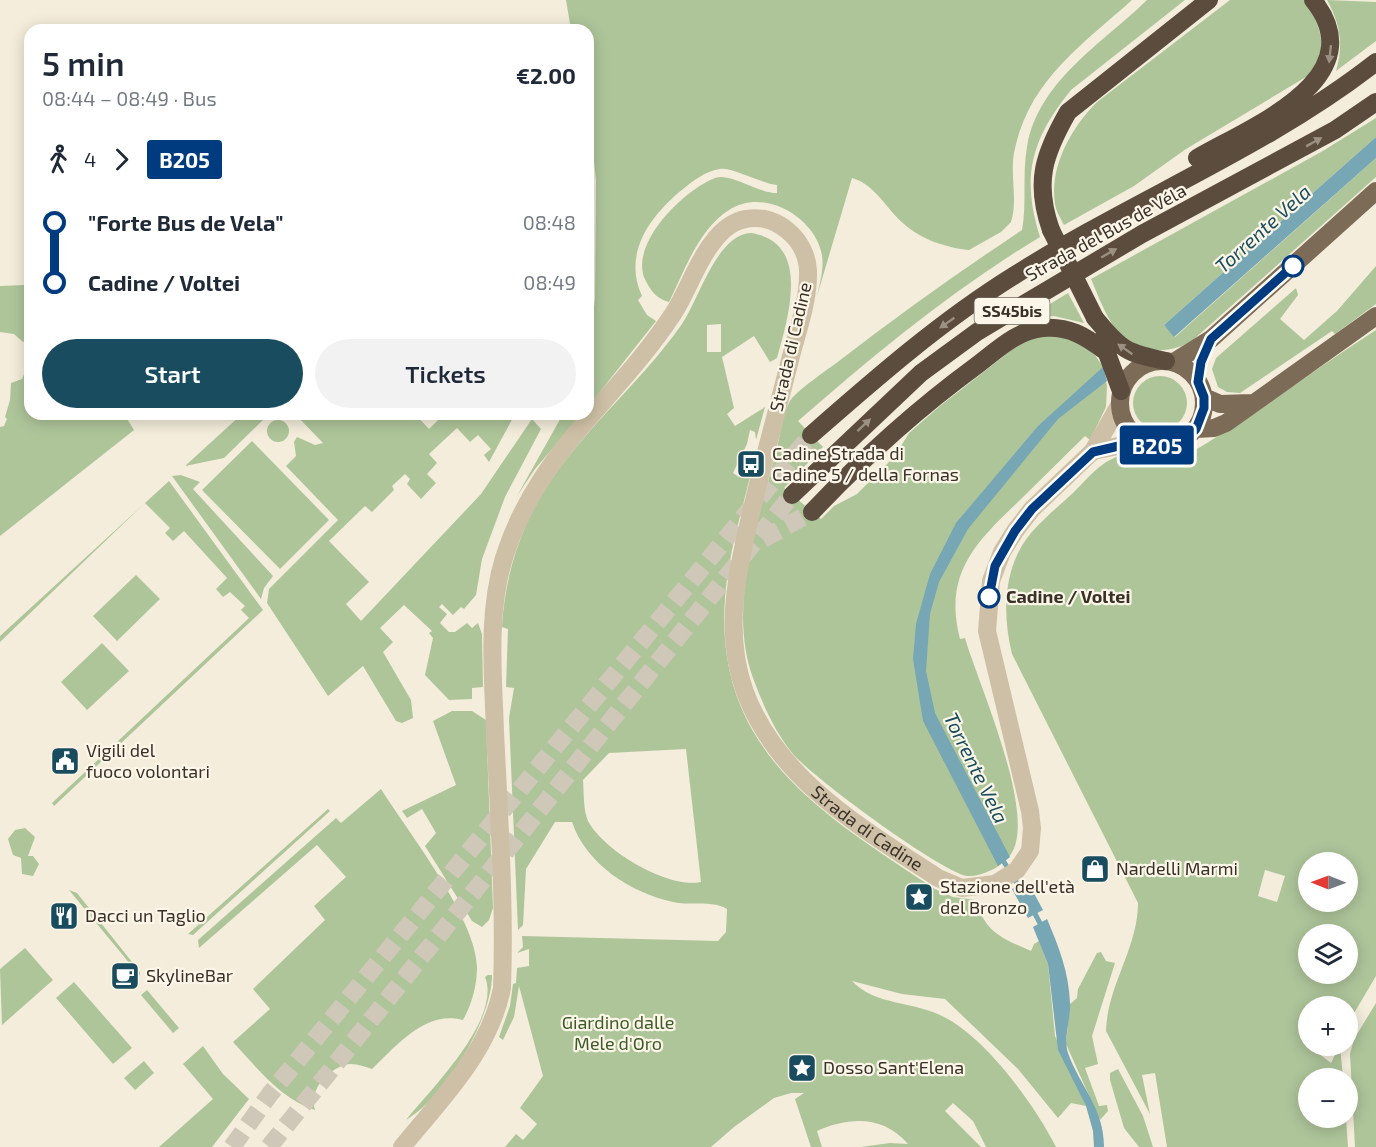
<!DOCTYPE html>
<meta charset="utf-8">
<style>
:root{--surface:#fff;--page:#f2f2f3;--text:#1f2937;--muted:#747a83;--accent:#194c5e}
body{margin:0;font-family:"Exo 2",sans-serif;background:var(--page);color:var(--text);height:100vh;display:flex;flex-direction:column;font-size:22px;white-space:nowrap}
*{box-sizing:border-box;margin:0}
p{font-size:20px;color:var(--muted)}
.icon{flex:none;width:33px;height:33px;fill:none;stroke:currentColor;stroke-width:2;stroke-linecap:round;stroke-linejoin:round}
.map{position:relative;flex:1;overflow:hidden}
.side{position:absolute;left:24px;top:24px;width:570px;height:396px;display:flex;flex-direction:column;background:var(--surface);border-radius:18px;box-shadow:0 3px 15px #0003}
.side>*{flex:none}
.badge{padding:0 12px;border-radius:4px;font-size:21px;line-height:39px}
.needle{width:39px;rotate:271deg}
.tools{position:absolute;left:1298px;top:852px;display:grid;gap:12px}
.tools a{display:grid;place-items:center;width:60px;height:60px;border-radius:50%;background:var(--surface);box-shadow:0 3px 15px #0003;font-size:30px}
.map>.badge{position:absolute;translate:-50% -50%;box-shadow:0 0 0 3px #fff}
.legs{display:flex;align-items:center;gap:9px;height:66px;padding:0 18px;font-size:20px}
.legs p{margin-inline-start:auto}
.head{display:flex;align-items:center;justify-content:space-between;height:102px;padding:0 18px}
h1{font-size:33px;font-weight:600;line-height:45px}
.primary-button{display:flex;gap:12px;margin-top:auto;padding:12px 18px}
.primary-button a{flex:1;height:69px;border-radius:36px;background:var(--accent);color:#fff;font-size:24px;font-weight:600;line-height:69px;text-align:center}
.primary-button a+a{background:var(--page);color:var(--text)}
ul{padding:0 18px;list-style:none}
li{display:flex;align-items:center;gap:21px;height:60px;font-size:22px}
li i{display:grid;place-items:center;width:9px;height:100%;margin:0 8px;background:currentColor}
li i::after{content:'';width:15px;height:15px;margin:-8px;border:4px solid;border-radius:50%;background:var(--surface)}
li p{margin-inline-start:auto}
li:first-child i{background:linear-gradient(#0000 50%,currentColor 0)}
li:last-child i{background:linear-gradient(currentColor 50%,#0000 0)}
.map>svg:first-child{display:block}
.green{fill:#aec59a;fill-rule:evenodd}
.water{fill:#77a6b4}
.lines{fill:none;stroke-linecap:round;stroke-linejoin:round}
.stream{stroke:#77a6b4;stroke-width:5}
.highway-tunnel{stroke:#cfc7b7;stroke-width:18;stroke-dasharray:18 9;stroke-linecap:butt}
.minor{stroke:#cec0a6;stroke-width:18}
.major{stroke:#7c6b57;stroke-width:18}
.highway{stroke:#5b4c3e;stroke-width:18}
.highway-bridge{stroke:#5b4c3e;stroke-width:18}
.oneway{fill:#9b9082}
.line-1-casing{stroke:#fff;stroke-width:14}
.line-1{stroke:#003b80;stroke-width:9}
.stop-1-dot{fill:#fff;stroke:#003b80;stroke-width:3}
.labels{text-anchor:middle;stroke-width:4.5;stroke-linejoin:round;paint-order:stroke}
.shield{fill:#fbf6e8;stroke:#736b61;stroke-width:1.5}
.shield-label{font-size:16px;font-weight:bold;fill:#393027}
.street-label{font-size:18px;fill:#393027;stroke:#fbf6e8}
.poi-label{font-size:18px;fill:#393027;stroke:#fbf6e8;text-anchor:start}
.stop-label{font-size:18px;font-weight:bold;fill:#393027;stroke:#fbf6e8;text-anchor:start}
.park-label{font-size:18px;fill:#3e5a29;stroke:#fbf6e8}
.water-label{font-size:20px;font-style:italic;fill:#194c5e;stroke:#fbf6e8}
</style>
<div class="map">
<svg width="1376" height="1147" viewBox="0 0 1376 1147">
<rect width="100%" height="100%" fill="#f4eddb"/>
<path class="green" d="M 566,0 L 1132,0 C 1081,46 1028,81 1014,153 C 1010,175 1018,201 1011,222 L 1001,232 L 969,250 C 947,248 920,239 904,224 C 886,209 876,185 852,178 L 817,296 C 820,283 824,269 822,255 C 815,217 764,187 729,210 C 698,230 685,270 669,302 C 660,300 653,294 648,285 C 623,249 683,190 715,178 C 730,172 757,193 777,193 L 777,185 C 760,183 731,167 720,169 C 706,171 694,180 683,189 C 651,215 622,253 642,296 L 638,300 L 647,315 L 656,321 L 588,407 L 588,357 L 595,298 L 596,180 L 588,107 L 588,30 L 571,30 Z
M 1147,0 L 1185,0 L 1071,90 C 1031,140 1021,176 1040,237 C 952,290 875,354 798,421 L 823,447 L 784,488 L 821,519 L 834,506 L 857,494 L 895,456 L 909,433 L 940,406 L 1018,345 L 1035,335 L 1075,339 L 1095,355 L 1103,367 L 1107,386 L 1106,407 L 1090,440 L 1085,436 C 1063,458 1041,479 1019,501 C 976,542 943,574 960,639 L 965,638 C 977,681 1042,823 1008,858 C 999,868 981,877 967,876 C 941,872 812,777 793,754 C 775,732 763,705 753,678 C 727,606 758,522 776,452 C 780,437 782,415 790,401 C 795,392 828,369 839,361 C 898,315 959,272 1022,230 C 1027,203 1022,175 1027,147 C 1038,81 1102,44 1147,0 Z
M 1230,0 L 1304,0 C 1321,27 1329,45 1311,74 L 1186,149 L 1134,186 L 1064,225 C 1061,219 1056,211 1055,204 C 1049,166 1072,127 1097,102 Z
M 1327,0 L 1376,2 L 1376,41 L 1336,71 C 1344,44 1340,24 1327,0 Z
M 1376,118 L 1376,137 L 1164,325 L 1175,337 L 1376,158 L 1376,177 L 1193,340 C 1166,358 1128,352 1111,322 C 1103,309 1097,293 1091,279 L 1321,152 Z
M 751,233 C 812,242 788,318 777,358 L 770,362 L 754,336 L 722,357 L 734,408 L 727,414 L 735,426 L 765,407 L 756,440 L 755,432 L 750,430 L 747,444 L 733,473 L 739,477 L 747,468 L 751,473 C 741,514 728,556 725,598 C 714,751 822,814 935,889 L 953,897 L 976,900 C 985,933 1002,938 1031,951 L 1034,944 L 1039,941 L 1048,964 L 1055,1036 L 1086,1106 L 1071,1103 L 1058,1118 L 1018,1069 L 945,999 L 902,994 L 852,981 C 875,1006 915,1001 944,1017 C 986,1038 1035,1105 1056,1147 L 986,1147 L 973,1121 L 953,1103 L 945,1111 L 981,1147 L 861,1147 L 890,1143 L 908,1144 C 883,1115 849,1117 817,1131 L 822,1147 L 811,1147 L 795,1099 L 804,1093 L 791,1093 L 774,1098 L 734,1127 L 711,1147 L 505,1147 L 516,1134 L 523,1140 L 537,1124 L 520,1108 L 543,1076 L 519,986 L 514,1017 L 503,1040 L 499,1037 L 510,1006 L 513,984 L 516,983 L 517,968 L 529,966 L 529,949 L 517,953 L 523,947 L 522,936 L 718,941 L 726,932 L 727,909 C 711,900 691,906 673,902 C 631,893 586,864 572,822 L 555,822 L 526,869 L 523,925 L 518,930 L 509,718 L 514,688 L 506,687 L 508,629 L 502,627 C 504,586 516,541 536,505 C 574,436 638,387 682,324 C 699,299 717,234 751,233 ZM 721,324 L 721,352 L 707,352 L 707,325 ZM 686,749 L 701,882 C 668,889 604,851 588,821 C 583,810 584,792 583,780 L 609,753 Z
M 1376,266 L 1376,304 L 1335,334 L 1332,331 L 1240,393 L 1227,392 L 1218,387 L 1212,369 L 1216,358 L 1296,288 L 1298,295 L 1280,319 L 1304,340 L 1337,311 Z
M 24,285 L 30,285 L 30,414 L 124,414 L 134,430 L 0,536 L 0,427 L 4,426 L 7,419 L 5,417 L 10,400 L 11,383 L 22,379 L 30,360 L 26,340 L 23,342 L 14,334 L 0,332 L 0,286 Z
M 1068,293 L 1084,323 L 1054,316 L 1024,320 Z
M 1376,330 L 1376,976 L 1347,1025 L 1347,1006 L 1308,1006 L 1308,1046 L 1322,1046 L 1318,1053 L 1331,1063 L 1336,1053 L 1326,1046 L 1340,1046 L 1343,1078 L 1308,1078 L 1308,1118 L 1346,1118 L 1348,1147 L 1167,1147 L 1155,1073 L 1142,1075 L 1150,1114 L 1106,1031 C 1107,986 1138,948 1138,903 L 1012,654 C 1002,614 1003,566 1031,533 C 1044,518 1060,505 1074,492 C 1088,478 1101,461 1120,456 C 1141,450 1162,470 1182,458 C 1249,419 1311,372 1376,330 ZM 1308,862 L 1347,862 L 1347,902 L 1308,902 ZM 1265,870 L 1285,876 L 1277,902 L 1258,896 ZM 1308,934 L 1347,934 L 1347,974 L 1308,974 Z
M1133 403a27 27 0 1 1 54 0a27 27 0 1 1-54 0Z
M 242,414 L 269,414 L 224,458 L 185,466 Z
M 295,414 L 415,414 L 429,429 L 444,414 L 515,414 L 489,462 L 484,455 L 491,449 L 478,435 L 470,442 L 457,428 L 429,454 L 437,463 L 427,474 L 436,483 L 421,499 L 407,484 L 410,479 L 405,474 L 392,486 L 394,490 L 372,512 L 365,506 L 329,541 L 369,582 L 346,604 L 361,621 L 481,494 L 532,419 L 541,429 L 505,497 L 482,559 L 476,595 L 464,609 L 461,607 L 453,615 L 442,604 L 439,607 L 447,614 L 440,623 L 449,632 L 455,632 L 467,623 L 472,628 L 478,623 L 482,634 L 483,687 L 472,688 L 472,699 L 449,700 L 425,675 L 433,638 L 429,633 L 432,631 L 404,605 L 380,628 L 393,642 L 383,652 L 411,700 L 413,718 L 402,723 L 396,721 L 363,666 L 328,696 L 267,603 L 269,589 L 338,520 L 286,466 L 296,456 L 294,442 L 297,437 L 315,445 L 323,443 Z
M 563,414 L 582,414 L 535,469 L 517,496 Z
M267 431a11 11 0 1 1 22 0a11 11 0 1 1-22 0Z
M 252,441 L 329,520 L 280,569 L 202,490 Z
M 181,475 L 200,482 L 193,489 L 273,576 L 264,588 L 261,599 L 172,476 Z
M 169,481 L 263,610 L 54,806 L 52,803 L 249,618 L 241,610 L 245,606 L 230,592 L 223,597 L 216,589 L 227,578 L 184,531 L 173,541 L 165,533 L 170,528 L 145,503 L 0,642 L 0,636 Z
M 136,575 L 160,599 L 117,641 L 93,616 Z
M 102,643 L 129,671 L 87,710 L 61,682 Z
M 452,711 L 472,711 L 486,720 L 493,908 L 489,920 L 482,927 L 472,921 L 425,846 L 436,833 L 422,809 L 407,818 L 402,811 L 456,785 L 433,721 Z
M 381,789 C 408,832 476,918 477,967 C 477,985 472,1004 463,1020 C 426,1010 397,1045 372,1069 C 363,1066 353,1062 344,1065 C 325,1072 309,1091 315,1110 C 281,1099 257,1068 233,1042 L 270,1009 L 253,989 L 325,920 L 314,906 L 346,877 L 317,845 L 199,948 L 198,940 L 336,818 L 341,823 Z
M 328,809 L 330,811 L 193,935 L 188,934 Z
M 25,828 L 35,837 L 28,856 L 33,856 L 39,864 L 33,876 L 22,874 L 21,858 L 13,855 L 8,839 L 15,830 Z
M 69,890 L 77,893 L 140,972 L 140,976 Z
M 25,948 L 53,980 L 2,1025 L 0,969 Z
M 1101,952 L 1106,961 L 1115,963 L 1092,1036 L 1098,1064 L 1085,1068 L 1099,1106 L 1107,1105 L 1108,1111 L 1100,1120 L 1066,1044 L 1070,1004 L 1077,998 L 1078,989 L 1097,953 Z
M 488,975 L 492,975 C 492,1020 444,1098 406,1120 C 431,1089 502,1019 485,977 Z
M 74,982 L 132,1048 L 113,1064 L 56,998 Z
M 147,990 L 179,1028 L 173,1033 L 141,995 Z
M 1376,1003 L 1376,1147 L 1355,1147 L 1350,1054 L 1354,1039 Z
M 203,1046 L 223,1074 L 249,1099 L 212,1147 L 159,1147 L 213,1099 L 183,1064 Z
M 144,1061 L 154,1073 L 135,1090 L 124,1078 Z
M 1118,1069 L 1143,1116 L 1153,1147 L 1139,1147 L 1124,1128 L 1110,1080 L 1110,1073 Z"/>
<path class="water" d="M 1376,137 L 1376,158 L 1174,337 L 1164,325 Z
M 1103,367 L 1107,381 L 1058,419 L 968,529 L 939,582 L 930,614 L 926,671 L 935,713 L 1010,857 L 998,866 L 923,721 L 913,659 L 916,624 L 930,574 L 956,523 L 1038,426 Z
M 1024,881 L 1029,884 L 1043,910 L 1028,918 L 1012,889 Z
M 1047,919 C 1059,947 1069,973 1070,1003 C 1071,1020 1063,1037 1068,1053 C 1080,1087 1104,1107 1104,1147 L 1094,1147 L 1093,1131 L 1086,1106 L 1058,1050 L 1048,964 L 1033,927 Z"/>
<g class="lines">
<path class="stream" d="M 1001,857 L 1021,890
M 1032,908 L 1043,929"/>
<path class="highway-tunnel" d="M 763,539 L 812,512
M 232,1147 L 270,1094 L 811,435
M 269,1147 L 792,495"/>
<g class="minor">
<path d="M 1093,451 L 1123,445 L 1154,444"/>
<path id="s1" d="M 402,1147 C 441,1099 490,1051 502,988 C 505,903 499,816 495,731 C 493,674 487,613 504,558 C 522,500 555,456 595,411 C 622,380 650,349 673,314 C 688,291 696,263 713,242 C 721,231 733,221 746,219 C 777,213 807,240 808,271 C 809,300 797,332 790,360 C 777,411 763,462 751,513 C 737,573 723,632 745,692 C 778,781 864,829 938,878 L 962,888 L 995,884 L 1017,870 L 1030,851 L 1032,828 L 1030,811 L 987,631 L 991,581 L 1002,552 L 1015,531 L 1032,509 L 1093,451 L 1120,404"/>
</g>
<path class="major" d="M1120 403a42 42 0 1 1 84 0a42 42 0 1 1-84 0Z
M 1174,362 L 1211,339 L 1376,191
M 1204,397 L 1220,404 L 1252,403
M 1196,429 L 1214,428 L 1226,423 L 1376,316"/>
<path class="highway" d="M 1197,158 C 1250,127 1376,79 1313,0
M 1051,230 C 1034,182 1044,154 1068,112 L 1209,0
M 1095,318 C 1122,350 1125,353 1166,361
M 1102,340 L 1121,391
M 811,435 C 876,378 941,321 1015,275 C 1133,200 1266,148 1376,62
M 792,495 L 921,373 L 977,332 L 1142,234 L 1335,130 L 1376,102
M 812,512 C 863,458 916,410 976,366 C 996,351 1017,330 1043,328 C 1069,326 1085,336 1105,351"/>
<path class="highway-bridge" d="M 1051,230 L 1095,318"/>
</g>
<defs><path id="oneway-solid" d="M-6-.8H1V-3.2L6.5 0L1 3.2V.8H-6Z" transform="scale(1.5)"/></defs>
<g class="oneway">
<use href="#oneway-solid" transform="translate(1330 54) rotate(96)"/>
<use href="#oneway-solid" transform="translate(1314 142) rotate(-29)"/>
<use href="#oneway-solid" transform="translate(1109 253) rotate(-30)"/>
<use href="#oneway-solid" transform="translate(947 323) rotate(145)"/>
<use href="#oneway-solid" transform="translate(1125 349) rotate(-145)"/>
<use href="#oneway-solid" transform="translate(864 425) rotate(-43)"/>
</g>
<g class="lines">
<g class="line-1-casing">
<path id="line-1" d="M 989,597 L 995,566 L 1015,531 L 1032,509 L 1093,452 L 1123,445 L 1173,444 L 1187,438 L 1196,429 L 1204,408 L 1204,397 L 1198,382 L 1201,362 L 1211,339 L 1293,266"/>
</g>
<use href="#line-1" class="line-1"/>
</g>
<defs>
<g id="bus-square" transform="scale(1.5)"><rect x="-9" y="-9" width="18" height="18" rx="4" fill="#194c5e" stroke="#fbf6e8"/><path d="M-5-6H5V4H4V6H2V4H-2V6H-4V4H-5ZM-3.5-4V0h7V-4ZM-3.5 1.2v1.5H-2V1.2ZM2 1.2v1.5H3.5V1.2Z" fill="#fff"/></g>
<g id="civic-square" transform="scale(1.5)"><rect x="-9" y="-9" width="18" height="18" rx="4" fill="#194c5e" stroke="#fbf6e8"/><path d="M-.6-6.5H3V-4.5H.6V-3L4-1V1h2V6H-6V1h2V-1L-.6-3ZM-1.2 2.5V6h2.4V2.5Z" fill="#fff"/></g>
<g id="shop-square" transform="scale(1.5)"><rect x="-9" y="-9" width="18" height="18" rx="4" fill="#194c5e" stroke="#fbf6e8"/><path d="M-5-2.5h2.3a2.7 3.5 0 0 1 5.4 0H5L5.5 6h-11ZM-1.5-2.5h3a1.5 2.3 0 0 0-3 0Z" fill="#fff"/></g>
<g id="sight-square" transform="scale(1.5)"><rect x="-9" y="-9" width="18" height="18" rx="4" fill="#194c5e" stroke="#fbf6e8"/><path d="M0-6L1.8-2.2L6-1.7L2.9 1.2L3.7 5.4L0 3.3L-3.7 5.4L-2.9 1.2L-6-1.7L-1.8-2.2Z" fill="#fff"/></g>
<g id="restaurant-square" transform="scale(1.5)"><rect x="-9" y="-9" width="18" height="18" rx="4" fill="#194c5e" stroke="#fbf6e8"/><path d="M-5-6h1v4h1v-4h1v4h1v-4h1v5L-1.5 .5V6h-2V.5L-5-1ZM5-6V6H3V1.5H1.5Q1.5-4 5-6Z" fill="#fff"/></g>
<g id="cafe-square" transform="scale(1.5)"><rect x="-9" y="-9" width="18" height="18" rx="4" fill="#194c5e" stroke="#fbf6e8"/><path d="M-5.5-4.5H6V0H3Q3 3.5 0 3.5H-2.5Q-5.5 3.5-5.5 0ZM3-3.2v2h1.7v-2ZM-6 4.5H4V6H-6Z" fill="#fff"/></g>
</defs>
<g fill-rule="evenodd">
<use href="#bus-square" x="751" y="464"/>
<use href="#civic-square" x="65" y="761"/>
<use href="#shop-square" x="1095" y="869"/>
<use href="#sight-square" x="919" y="897"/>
<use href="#restaurant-square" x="64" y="916"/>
<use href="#cafe-square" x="125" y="976"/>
<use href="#sight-square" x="802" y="1068"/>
</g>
<g class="stop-1-dot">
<circle cx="1293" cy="266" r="10"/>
<circle cx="989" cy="597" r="10"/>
</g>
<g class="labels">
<rect class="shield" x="974.5" y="298" width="75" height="26" rx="4.5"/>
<g class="shield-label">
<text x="1012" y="317">SS45bis</text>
</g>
<g class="street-label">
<text transform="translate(1106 233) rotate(-29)" y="6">Strada del Bus de Véla</text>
<text transform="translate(791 347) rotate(-77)" y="6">Strada di Cadine</text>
<text dy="6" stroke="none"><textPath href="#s1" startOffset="1752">Strada di Cadine</textPath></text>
</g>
<g class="poi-label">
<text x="772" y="460">Cadine Strada di<tspan x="772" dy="21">Cadine 5 / della Fornas</tspan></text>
<text x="86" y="757">Vigili del<tspan x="86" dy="21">fuoco volontari</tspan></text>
<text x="1116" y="875">Nardelli Marmi</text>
<text x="940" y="893">Stazione dell'età<tspan x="940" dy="21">del Bronzo</tspan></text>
<text x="85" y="922">Dacci un Taglio</text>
<text x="146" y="982">SkylineBar</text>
<text x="823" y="1074">Dosso Sant'Elena</text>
</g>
<g class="stop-label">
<text x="1006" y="603">Cadine / Voltei</text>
</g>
<g class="park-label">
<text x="618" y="1029">Giardino dalle<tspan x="618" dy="21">Mele d'Oro</tspan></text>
</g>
<g class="water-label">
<text transform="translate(1263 229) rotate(-42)" y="7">Torrente Vela</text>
<text transform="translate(976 768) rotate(64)" y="7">Torrente Vela</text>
</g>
</g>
</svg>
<div class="tools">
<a><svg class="needle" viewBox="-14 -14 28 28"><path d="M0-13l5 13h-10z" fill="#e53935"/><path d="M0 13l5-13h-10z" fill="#747a83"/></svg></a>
<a><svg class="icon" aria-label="layers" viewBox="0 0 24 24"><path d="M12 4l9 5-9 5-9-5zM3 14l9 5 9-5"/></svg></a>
<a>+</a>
<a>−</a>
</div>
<b class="badge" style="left:1157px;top:445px;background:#003b80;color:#fff">B205</b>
<section class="side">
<div class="head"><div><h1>5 min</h1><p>08:44 – 08:49 · Bus</p></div><b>€2.00</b></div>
<div class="legs"><svg class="icon" aria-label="walk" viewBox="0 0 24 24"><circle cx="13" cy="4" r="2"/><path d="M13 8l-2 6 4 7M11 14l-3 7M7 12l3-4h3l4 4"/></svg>4<svg class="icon" aria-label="forward" viewBox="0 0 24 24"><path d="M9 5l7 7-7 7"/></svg><b class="badge" style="background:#003b80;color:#fff">B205</b></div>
<ul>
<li><i style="color:#003b80"></i><b>&quot;Forte Bus de Vela&quot;</b><p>08:48</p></li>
<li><i style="color:#003b80"></i><b>Cadine / Voltei</b><p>08:49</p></li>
</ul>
<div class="primary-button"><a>Start</a><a>Tickets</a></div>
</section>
</div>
